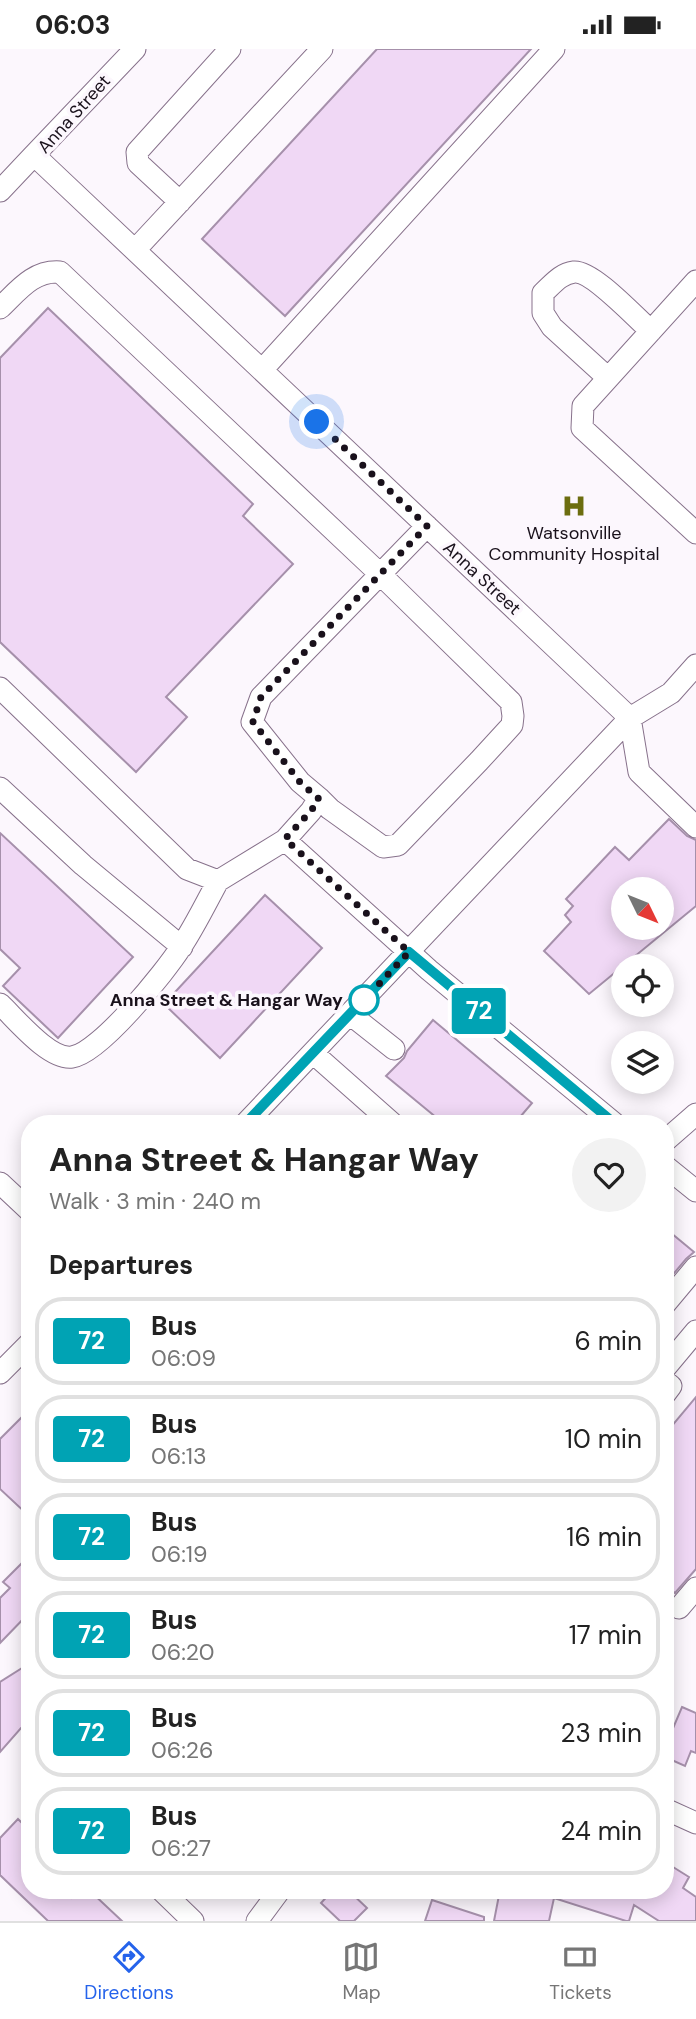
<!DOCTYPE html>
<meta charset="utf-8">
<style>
:root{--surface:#fff;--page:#f2f2f2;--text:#222;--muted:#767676;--line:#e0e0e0;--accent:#2563eb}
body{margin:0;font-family:"DM Sans",sans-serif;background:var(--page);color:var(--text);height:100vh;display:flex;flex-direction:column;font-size:26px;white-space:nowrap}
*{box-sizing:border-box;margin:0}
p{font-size:23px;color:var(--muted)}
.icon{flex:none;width:38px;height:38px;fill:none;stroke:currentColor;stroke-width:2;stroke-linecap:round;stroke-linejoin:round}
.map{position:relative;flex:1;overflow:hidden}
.drawer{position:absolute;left:21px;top:1066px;width:653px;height:784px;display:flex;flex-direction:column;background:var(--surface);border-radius:28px;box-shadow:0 4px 18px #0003}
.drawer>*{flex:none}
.badge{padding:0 14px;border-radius:5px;font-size:24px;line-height:46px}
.needle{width:46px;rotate:133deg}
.tools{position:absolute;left:611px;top:828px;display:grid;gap:14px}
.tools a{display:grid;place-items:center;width:63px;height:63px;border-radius:50%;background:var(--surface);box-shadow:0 4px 18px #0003;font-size:35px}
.you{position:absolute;width:35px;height:35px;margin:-18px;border:5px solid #fff;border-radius:50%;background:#1a73e8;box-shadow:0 0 0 10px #1a73e833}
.map>.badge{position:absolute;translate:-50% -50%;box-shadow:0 0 0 4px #fff}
h2{padding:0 28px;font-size:26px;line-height:63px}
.round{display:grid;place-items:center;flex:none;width:74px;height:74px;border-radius:37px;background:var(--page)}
.summary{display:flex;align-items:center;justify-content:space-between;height:119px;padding:0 28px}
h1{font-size:33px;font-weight:800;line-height:52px}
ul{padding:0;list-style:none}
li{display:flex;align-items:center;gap:21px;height:88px;margin:0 14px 10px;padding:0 14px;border:4px solid var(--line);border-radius:28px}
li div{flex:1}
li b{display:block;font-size:26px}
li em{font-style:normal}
li .badge{min-width:77px;font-weight:700;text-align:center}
.status{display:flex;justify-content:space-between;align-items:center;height:49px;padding:0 35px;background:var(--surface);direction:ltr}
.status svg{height:19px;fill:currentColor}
.dock{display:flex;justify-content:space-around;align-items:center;height:98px;border-top:2px solid var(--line);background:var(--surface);font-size:19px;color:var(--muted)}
.dock a{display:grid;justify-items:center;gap:4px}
.dock .selected{color:var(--accent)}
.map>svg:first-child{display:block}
.building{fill:#f0d8f5;stroke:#a690ab;stroke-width:2;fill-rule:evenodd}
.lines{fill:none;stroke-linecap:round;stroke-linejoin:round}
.minor-casing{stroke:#87718b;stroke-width:23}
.minor{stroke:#fff;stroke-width:21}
.line-casing{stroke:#fff;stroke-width:16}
.line{stroke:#00a3b4;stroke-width:10}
.walk{stroke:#19111b;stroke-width:7;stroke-dasharray:0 12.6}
.stop-dot{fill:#fff;stroke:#00a3b4;stroke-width:3.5}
.labels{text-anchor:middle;stroke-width:7;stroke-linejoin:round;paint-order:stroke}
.street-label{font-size:18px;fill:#19111b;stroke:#fcf7fd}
.poi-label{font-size:18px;fill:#19111b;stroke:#fcf7fd}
.stop-label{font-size:18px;font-weight:bold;fill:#19111b;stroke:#fcf7fd;text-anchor:end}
</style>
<div class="status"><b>06:03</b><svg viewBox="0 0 49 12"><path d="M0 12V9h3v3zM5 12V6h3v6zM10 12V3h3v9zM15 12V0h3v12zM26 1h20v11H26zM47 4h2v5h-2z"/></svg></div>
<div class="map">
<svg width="696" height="1872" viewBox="0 0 696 1872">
<rect width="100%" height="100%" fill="#fcf7fd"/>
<path class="building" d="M 377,0 L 531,0 L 285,267 L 202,190 Z
M 48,259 L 253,455 L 243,467 L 293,515 L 166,648 L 187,668 L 136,723 L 0,593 L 0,309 Z
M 669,770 L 687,787 L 696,791 L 696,857 L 589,945 L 544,902 L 571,873 L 565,866 L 573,857 L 566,850 L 615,798 L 629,811 ZM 623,840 L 662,840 L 662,878 L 623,878 Z
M 0,784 L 133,908 L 58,989 L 3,937 L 20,919 L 0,900 Z
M 265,846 L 322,899 L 220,1009 L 164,955 Z
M 433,971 L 532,1054 L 515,1074 L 443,1074 L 386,1027 L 404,1009 L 407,1002 Z
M 665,1179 L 694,1203 L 686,1210 L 665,1235 Z
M 696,1348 L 696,1520 L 675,1544 L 665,1536 L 665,1385 Z
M 30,1360 L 30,1468 L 0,1440 L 0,1390 Z
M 30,1506 L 30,1563 L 0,1594 L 0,1549 L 10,1539 L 3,1533 Z
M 30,1614 L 30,1674 L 21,1679 L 0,1703 L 0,1633 Z
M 682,1658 L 696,1664 L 696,1704 L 691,1702 L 685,1717 L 665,1708 L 665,1698 Z
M 18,1770 L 30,1782 L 30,1841 L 62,1841 L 71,1849 L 79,1841 L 89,1841 L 122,1872 L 48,1872 L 0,1826 L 0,1789 Z
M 665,1813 L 689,1828 L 683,1839 L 696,1848 L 696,1872 L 659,1872 L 634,1856 L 629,1872 L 626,1872 L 554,1849 L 549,1872 L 494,1872 L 500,1841 L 665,1841 Z
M 333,1841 L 348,1841 L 367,1859 L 354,1872 L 340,1872 L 321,1854 Z
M 432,1851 L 484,1868 L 484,1872 L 425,1872 Z"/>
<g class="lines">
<g class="minor-casing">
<path id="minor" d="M 135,0 L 34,106 L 630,669 L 246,1074
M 0,142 L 34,106
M 180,153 L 138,114 L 137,103 L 230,0
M 135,201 L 322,0
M 696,232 L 583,357 L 582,379 L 696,484
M 0,259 C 18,242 33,221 60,223 L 380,525 L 511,653 L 513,667 L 512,676 L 479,712 L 398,796 L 383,798 L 330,760 L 319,749
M 262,321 L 554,0
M 608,329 L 552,278 L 543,264 L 543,244 C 553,235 560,225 574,223 C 592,221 636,269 651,282
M 696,616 L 671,644 L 630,669 L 639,723 L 696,778
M 0,639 L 187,820 L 218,832 L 285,791 L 311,762 L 319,749 L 300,733 L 252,673 L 261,648 L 427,477
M 0,739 L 83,816 L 182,898
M 285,791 L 429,921 L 614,1074
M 0,955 C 16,970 49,1011 72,1008 C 99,1005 166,922 181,898 C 195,877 206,854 218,832
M 351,966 L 394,1000
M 314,1005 L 392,1074
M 665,1092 L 696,1065
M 665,1117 L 696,1142
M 0,1134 L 30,1162
M 665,1255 L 696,1218
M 665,1319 L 696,1282
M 0,1324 L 30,1294
M 665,1332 L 671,1337 L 665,1345
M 679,1559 L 696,1539
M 665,1760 L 696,1774
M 161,1841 L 193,1872
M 257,1872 L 280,1841"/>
</g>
<use href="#minor" class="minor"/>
</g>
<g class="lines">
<g class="line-casing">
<path id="line" d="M 246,1074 L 409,903 L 614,1074"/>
</g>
<use href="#line" class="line"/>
<path class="walk" d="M 317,373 L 427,477 L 261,648 L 253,673 L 300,733 L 319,750 L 311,762 L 285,790 L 409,903 L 364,951"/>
</g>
<defs>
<g id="hospital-bare" transform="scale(1.89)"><path d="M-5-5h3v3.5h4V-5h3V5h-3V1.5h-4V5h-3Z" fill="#6c6d0f" stroke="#fcf7fd" stroke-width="2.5" paint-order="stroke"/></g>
</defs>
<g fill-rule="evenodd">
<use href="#hospital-bare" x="574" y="457"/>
</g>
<circle class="stop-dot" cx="364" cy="951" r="14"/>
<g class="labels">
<g class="street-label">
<text transform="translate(74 65) rotate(-48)" y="6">Anna Street</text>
<text transform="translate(482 529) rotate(43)" y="6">Anna Street</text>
</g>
<g class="poi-label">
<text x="574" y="490">Watsonville<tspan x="574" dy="21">Community Hospital</tspan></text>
</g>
<g class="stop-label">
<text x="343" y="957">Anna Street &amp; Hangar Way</text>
</g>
</g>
</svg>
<div class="tools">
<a><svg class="needle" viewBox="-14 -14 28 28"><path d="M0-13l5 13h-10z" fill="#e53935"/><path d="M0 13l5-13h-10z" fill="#767676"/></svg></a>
<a><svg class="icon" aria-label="locate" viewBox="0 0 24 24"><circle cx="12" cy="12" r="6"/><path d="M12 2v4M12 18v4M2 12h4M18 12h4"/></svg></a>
<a><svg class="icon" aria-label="layers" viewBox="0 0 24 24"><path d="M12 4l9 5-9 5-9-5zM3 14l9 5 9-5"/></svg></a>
</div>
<div class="you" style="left:317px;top:373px"></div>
<b class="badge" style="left:479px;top:962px;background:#00a3b4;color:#fff">72</b>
<section class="drawer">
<div class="summary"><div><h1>Anna Street &amp; Hangar Way</h1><p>Walk · 3 min · 240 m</p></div><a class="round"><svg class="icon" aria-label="heart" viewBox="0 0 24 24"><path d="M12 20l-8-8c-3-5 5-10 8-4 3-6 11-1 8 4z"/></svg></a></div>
<h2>Departures</h2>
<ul>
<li><span class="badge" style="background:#00a3b4;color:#fff">72</span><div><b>Bus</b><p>06:09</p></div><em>6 min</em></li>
<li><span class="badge" style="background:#00a3b4;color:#fff">72</span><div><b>Bus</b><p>06:13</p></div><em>10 min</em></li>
<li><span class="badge" style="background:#00a3b4;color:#fff">72</span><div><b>Bus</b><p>06:19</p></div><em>16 min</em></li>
<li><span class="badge" style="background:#00a3b4;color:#fff">72</span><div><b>Bus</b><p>06:20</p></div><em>17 min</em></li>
<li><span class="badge" style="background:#00a3b4;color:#fff">72</span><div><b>Bus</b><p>06:26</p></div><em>23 min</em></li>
<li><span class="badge" style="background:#00a3b4;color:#fff">72</span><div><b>Bus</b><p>06:27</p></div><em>24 min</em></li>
</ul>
</section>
</div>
<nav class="dock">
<a class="selected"><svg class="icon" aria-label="directions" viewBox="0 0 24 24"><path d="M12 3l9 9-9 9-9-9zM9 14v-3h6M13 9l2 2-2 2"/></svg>Directions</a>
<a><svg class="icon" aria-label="map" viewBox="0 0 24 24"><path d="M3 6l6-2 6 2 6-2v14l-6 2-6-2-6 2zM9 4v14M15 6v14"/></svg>Map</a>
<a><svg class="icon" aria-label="tickets" viewBox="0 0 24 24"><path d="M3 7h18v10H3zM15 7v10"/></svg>Tickets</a>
</nav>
